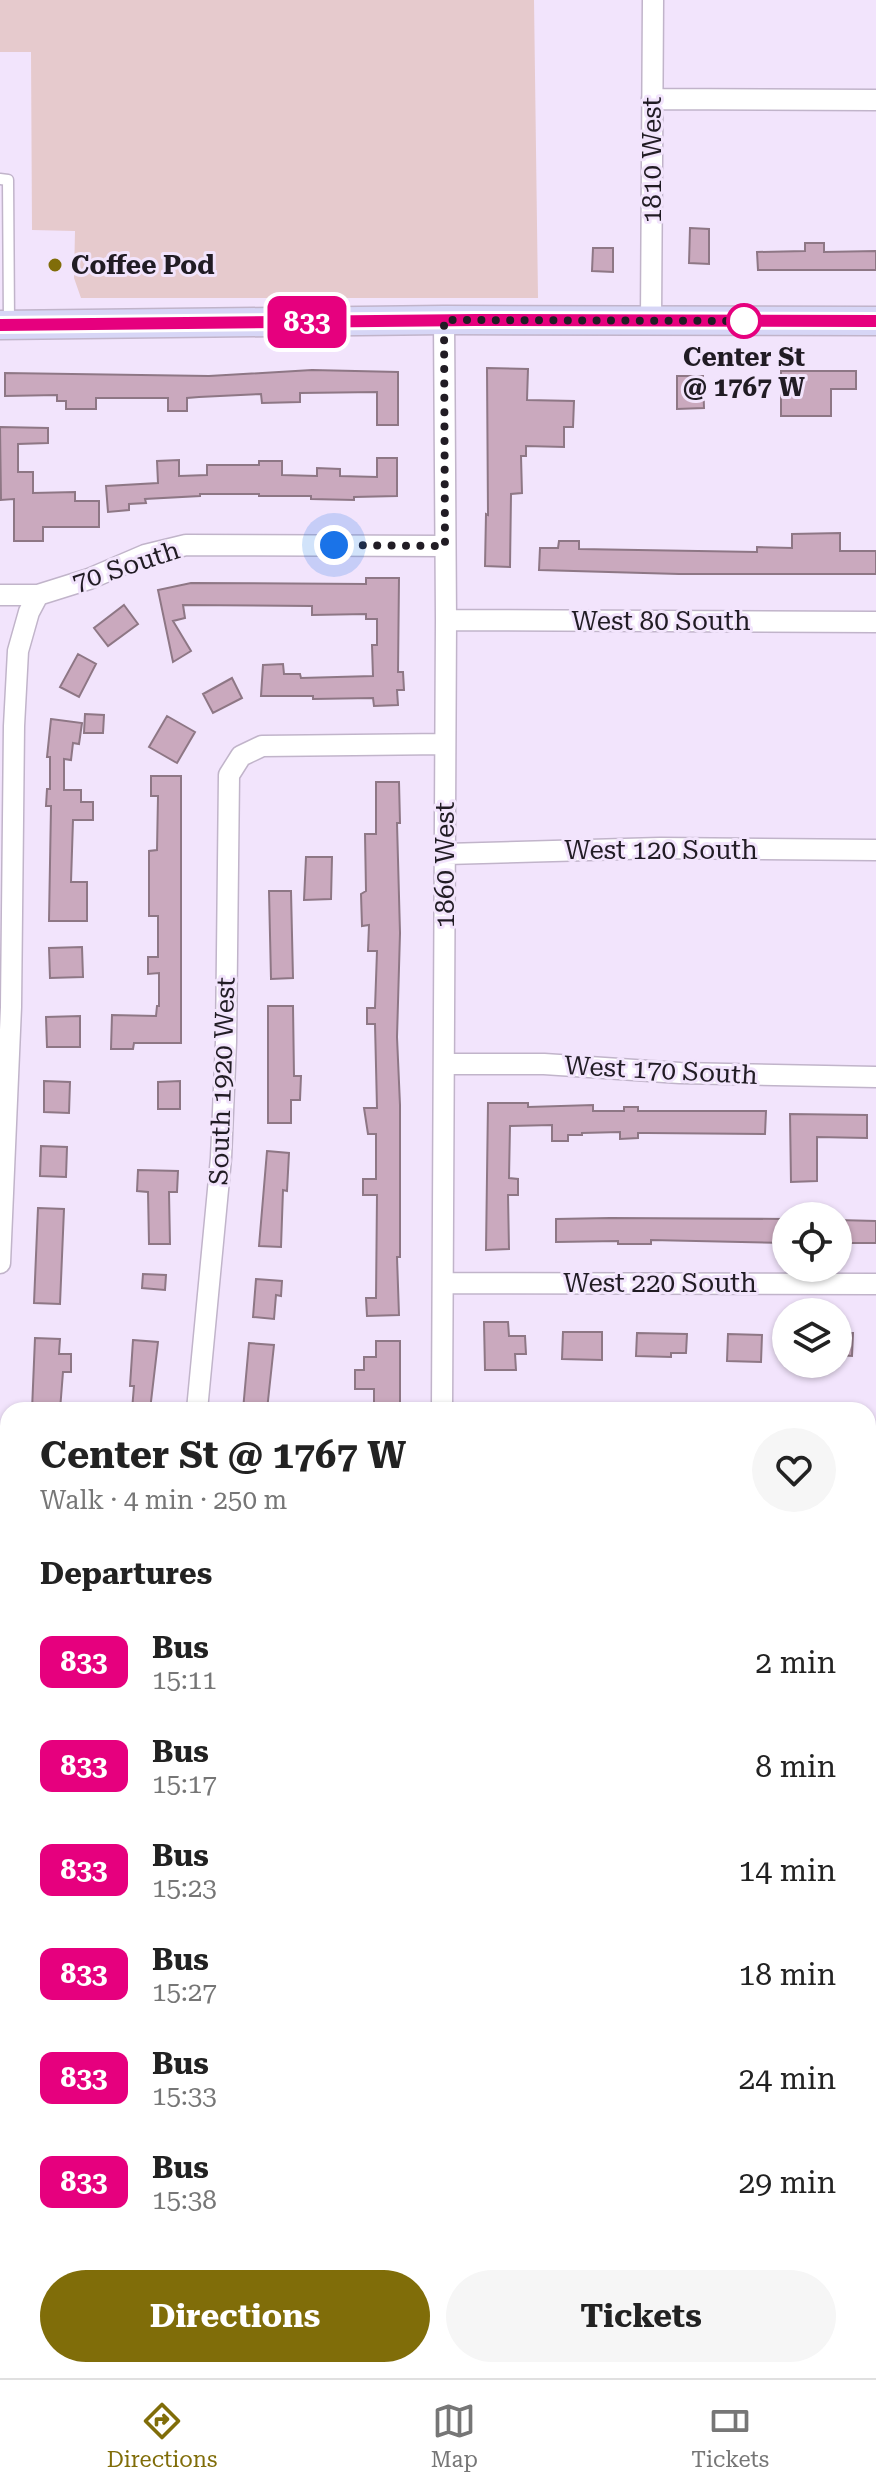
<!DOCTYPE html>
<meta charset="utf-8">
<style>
:root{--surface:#fff;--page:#f6f6f6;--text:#222;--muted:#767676;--line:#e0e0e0;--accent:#806d09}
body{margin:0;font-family:"Roboto Serif",serif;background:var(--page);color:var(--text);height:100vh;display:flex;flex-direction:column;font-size:30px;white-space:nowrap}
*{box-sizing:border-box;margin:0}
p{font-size:26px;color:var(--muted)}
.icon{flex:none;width:44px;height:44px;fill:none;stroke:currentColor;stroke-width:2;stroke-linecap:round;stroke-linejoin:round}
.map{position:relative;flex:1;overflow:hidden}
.drawer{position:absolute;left:0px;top:1402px;width:876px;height:976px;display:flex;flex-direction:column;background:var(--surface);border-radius:24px 24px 0 0;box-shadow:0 2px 6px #0004}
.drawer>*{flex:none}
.badge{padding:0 16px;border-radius:12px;font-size:28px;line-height:52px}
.controls{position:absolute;left:772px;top:1202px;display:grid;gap:16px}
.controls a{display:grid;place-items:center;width:80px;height:80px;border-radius:50%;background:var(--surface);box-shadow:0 2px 6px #0004;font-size:40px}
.you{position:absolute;width:40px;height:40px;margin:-20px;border:6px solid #fff;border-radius:50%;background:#1a73e8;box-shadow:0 0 0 12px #1a73e833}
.map>.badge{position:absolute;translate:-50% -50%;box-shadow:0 0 0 4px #fff}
h2{padding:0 40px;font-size:30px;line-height:72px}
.round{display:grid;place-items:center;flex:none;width:84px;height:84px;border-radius:42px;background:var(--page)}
.head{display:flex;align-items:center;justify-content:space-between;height:136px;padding:0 40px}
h1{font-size:38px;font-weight:700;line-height:60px}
.cta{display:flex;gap:16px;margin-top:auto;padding:16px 40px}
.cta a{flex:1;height:92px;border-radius:48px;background:var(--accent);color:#fff;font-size:32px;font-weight:700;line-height:92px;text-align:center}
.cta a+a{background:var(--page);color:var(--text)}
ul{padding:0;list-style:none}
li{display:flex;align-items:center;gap:24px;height:104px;padding:0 40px}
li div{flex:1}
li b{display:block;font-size:30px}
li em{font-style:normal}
li .badge{min-width:88px;font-weight:700;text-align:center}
.tabs{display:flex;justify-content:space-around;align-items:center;height:112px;border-top:2px solid var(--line);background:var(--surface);font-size:22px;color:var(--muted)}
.tabs a{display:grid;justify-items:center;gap:4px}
.tabs .current{color:var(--accent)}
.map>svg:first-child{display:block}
.green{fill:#e6cacd}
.building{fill:#caa9be;stroke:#8e7785;stroke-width:2}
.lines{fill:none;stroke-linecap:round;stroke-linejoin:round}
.lane-casing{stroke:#c1b4ca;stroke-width:13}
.street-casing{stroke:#c1b4ca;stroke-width:23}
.secondary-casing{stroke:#c1b4ca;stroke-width:31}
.lane{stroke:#fff;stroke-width:10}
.street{stroke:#fff;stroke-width:20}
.secondary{stroke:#d7d6f6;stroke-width:28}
.line-casing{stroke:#fff;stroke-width:18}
.line{stroke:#e6007e;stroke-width:12}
.walk{stroke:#211c24;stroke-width:8;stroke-dasharray:0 14.4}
.poi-dot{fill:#806d09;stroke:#f2e4fc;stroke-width:3}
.stop-dot{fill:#fff;stroke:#e6007e;stroke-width:4}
.labels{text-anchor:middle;stroke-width:6;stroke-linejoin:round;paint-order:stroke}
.street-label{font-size:26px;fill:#211c24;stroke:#f2e4fc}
.poi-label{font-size:26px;font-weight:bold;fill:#211c24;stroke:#f2e4fc;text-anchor:start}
.stop-label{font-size:26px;font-weight:bold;fill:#211c24;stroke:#f2e4fc}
</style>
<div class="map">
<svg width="876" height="2378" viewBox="0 0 876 2378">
<rect width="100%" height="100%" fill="#f2e4fc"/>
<path class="green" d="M 0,0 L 534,0 L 538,298 L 81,298 L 74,278 L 75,231 L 32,230 L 31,52 L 0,52 Z"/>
<path class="building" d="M 690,228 L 709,229 L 709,264 L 689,263 Z
M 805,243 L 824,243 L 824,252 L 876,251 L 876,270 L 758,270 L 757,252 L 805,251 Z
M 593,248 L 613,248 L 613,272 L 592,271 Z
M 487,368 L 528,369 L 527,400 L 574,401 L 573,427 L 564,427 L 564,447 L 526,446 L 526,456 L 521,456 L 522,493 L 511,494 L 510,567 L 485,566 L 486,514 L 488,515 Z
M 312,370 L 398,372 L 398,425 L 377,425 L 377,392 L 300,393 L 300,402 L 262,403 L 261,394 L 199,397 L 187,398 L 187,411 L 168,411 L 168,398 L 96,398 L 96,409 L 66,409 L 66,401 L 57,401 L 57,395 L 5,396 L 5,373 L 209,376 Z
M 781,371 L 856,371 L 856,389 L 831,389 L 831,416 L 781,416 Z
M 677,376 L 703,376 L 704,408 L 677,409 Z
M 0,427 L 48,428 L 48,443 L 18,444 L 18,472 L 33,472 L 33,493 L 75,492 L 75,501 L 99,501 L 99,527 L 43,527 L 43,541 L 14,541 L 14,499 L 1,500 Z
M 377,458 L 397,458 L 397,496 L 354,497 L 354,500 L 311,499 L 311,496 L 259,496 L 259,494 L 200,494 L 200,496 L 145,499 L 146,503 L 129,504 L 129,510 L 108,512 L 106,486 L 158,483 L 157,461 L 179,460 L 179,476 L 207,475 L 207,465 L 259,465 L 259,461 L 282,461 L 282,475 L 317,476 L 317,468 L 340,469 L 340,476 L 377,477 Z
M 840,533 L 840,551 L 876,551 L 876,574 L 679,574 L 539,570 L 540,548 L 558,548 L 559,541 L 579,541 L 579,549 L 757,552 L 757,547 L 792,548 L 792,534 Z
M 366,578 L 399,578 L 398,672 L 403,672 L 404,690 L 397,690 L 398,705 L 374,706 L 373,698 L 313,699 L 313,696 L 261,696 L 263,665 L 283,664 L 284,674 L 300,674 L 301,678 L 373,676 L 372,645 L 377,645 L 377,619 L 366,619 L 366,614 L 312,615 L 312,606 L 183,605 L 185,618 L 173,621 L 191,651 L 173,662 L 158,590 L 191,583 L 366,584 Z
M 124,605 L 138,624 L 108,646 L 94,628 Z
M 78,654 L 96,664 L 79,697 L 60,687 Z
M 232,678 L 242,698 L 213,713 L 203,694 Z
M 85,714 L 104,715 L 103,733 L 84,733 Z
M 167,716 L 195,732 L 177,763 L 149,747 Z
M 51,719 L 82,723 L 79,744 L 73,743 L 71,760 L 64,759 L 64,790 L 81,790 L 81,802 L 93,802 L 93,820 L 73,820 L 71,882 L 87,882 L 87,921 L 49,921 L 51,806 L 46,806 L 47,789 L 50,789 L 50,757 L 47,757 Z
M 151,776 L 181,776 L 181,1043 L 134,1043 L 133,1049 L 111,1049 L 112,1015 L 156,1016 L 157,1006 L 159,1006 L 159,973 L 148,974 L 148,957 L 158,957 L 158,916 L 149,916 L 149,851 L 157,850 L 158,796 L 151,796 Z
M 376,782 L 399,782 L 400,823 L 397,823 L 400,933 L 397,1037 L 400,1105 L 400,1257 L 397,1257 L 399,1315 L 367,1316 L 366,1298 L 376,1298 L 377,1195 L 363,1195 L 363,1179 L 376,1179 L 376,1134 L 368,1134 L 364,1108 L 377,1108 L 375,1024 L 367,1024 L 367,1008 L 375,1008 L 377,951 L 368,951 L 369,925 L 362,926 L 361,894 L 366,891 L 365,834 L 376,834 Z
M 306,857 L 332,857 L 331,899 L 304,900 Z
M 269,891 L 291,891 L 293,978 L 271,979 Z
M 82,947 L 83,977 L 50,978 L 49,948 Z
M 268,1006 L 293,1006 L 294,1076 L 301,1076 L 300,1100 L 291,1100 L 291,1123 L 268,1123 Z
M 80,1016 L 80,1047 L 47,1047 L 46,1017 Z
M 44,1081 L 70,1082 L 69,1113 L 44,1112 Z
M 180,1081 L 180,1109 L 158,1109 L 158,1082 Z
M 488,1103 L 528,1103 L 528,1107 L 593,1105 L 593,1111 L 624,1111 L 624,1107 L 638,1107 L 638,1111 L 766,1111 L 765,1134 L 647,1133 L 638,1133 L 638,1138 L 620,1139 L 620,1132 L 582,1133 L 582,1135 L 568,1135 L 568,1141 L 552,1141 L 552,1125 L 510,1126 L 509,1178 L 518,1179 L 518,1195 L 508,1195 L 509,1249 L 486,1250 Z
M 790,1114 L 867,1115 L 867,1138 L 817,1137 L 817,1181 L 791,1182 Z
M 41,1146 L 67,1147 L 66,1177 L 40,1176 Z
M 267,1151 L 289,1153 L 287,1191 L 283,1190 L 281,1247 L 259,1246 Z
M 138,1170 L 178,1171 L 177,1192 L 169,1192 L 170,1244 L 149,1244 L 148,1192 L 137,1191 Z
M 38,1208 L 64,1209 L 60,1304 L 34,1303 Z
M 610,1218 L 786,1219 L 786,1243 L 651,1240 L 651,1244 L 618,1244 L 618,1241 L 556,1242 L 556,1219 Z
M 838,1220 L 876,1221 L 876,1243 L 838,1243 Z
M 143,1274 L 166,1275 L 165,1290 L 142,1288 Z
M 256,1279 L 282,1281 L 281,1296 L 276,1295 L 274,1319 L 253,1317 Z
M 484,1322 L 508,1322 L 509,1336 L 525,1336 L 526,1354 L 515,1354 L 516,1370 L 485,1370 Z
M 563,1332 L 602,1332 L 602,1360 L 562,1359 Z
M 637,1333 L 687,1334 L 686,1353 L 671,1353 L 671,1357 L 636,1356 Z
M 838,1333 L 853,1333 L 852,1356 L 838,1355 Z
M 728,1334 L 762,1335 L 761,1362 L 727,1361 Z
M 35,1338 L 60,1339 L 59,1354 L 71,1354 L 71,1372 L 63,1372 L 60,1410 L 32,1410 Z
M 133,1340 L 158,1342 L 150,1410 L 132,1410 L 134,1386 L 130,1386 Z
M 376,1341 L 400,1341 L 400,1410 L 374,1410 L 374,1389 L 355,1389 L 355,1370 L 364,1370 L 364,1357 L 376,1357 Z
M 249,1343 L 274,1345 L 267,1410 L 243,1410 Z"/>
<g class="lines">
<g class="lane-casing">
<path id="lane" d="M 0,179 L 8,180 L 9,322"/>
</g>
<g class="street-casing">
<path id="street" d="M 652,99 L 876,100
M 651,321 L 653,0
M 0,595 L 38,595 L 89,579 L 145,555 L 186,545 L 445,546
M 446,620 L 876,622
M 446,854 L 660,848 L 876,850
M 445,1064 L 544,1064 L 680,1073 L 876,1077
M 0,1263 L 11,1007 L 14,726 L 18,651 L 29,612 L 38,595
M 443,1283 L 876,1284
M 197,1410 L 221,1158 L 226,1042 L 229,775 L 241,756 L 262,746 L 445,744
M 442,1410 L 446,620 L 444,320
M 868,1487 L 876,1487
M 0,1565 L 8,1565
M 868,1735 L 871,1708
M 868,1880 L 876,1879
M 0,2121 L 8,2121
M 868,2202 L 876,2202
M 165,2378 L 165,2370"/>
</g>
<g class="secondary-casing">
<path id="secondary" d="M 0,325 L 444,320 L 876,321"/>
</g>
<use href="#lane" class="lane"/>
<use href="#street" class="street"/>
<use href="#secondary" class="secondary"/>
</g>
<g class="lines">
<g class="line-casing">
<path id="line" d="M 0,325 L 475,320 L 876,321"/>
</g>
<use href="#line" class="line"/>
<path class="walk" d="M 334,545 L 445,546 L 444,320 L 744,321"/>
</g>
<circle class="poi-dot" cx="55" cy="265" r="8"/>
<circle class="stop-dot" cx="744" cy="321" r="16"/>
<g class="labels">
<g class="street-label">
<text transform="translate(652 160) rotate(-90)" y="9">1810 West</text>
<text transform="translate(126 566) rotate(-18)" y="9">70 South</text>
<text x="661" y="630">West 80 South</text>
<text x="661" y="859">West 120 South</text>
<text transform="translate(445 865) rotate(-90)" y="9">1860 West</text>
<text transform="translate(661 1070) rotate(3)" y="9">West 170 South</text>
<text transform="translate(222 1081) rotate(-88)" y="9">South 1920 West</text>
<text x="660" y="1292">West 220 South</text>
</g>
<g class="poi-label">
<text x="71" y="274">Coffee Pod</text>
</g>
<g class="stop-label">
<text x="744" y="366">Center St<tspan x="744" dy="30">@ 1767 W</tspan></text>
</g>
</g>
</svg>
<div class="controls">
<a><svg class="icon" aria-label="locate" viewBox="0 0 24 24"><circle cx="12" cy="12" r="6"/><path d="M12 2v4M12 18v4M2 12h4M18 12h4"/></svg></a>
<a><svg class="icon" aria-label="layers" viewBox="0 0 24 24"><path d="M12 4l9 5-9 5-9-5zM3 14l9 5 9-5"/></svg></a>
</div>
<div class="you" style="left:334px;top:545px"></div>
<b class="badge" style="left:307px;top:322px;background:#e6007e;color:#fff">833</b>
<section class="drawer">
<div class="head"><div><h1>Center St @ 1767 W</h1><p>Walk · 4 min · 250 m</p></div><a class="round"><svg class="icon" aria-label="heart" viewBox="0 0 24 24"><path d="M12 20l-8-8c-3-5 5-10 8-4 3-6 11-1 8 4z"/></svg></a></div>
<h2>Departures</h2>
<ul>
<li><span class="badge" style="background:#e6007e;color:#fff">833</span><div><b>Bus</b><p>15:11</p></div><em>2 min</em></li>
<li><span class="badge" style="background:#e6007e;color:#fff">833</span><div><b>Bus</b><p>15:17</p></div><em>8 min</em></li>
<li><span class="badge" style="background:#e6007e;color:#fff">833</span><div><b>Bus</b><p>15:23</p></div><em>14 min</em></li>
<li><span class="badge" style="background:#e6007e;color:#fff">833</span><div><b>Bus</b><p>15:27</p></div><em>18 min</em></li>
<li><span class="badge" style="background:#e6007e;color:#fff">833</span><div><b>Bus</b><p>15:33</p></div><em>24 min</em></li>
<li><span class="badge" style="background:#e6007e;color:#fff">833</span><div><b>Bus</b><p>15:38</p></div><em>29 min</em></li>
</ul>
<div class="cta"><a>Directions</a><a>Tickets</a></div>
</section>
</div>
<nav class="tabs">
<a class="current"><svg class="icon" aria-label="directions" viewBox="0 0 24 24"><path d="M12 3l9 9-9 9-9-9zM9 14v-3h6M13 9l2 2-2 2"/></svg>Directions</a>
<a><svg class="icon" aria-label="map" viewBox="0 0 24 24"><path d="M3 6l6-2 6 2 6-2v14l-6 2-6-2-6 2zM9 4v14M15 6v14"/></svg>Map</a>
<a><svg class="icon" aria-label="tickets" viewBox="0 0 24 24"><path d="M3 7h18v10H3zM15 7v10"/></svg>Tickets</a>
</nav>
